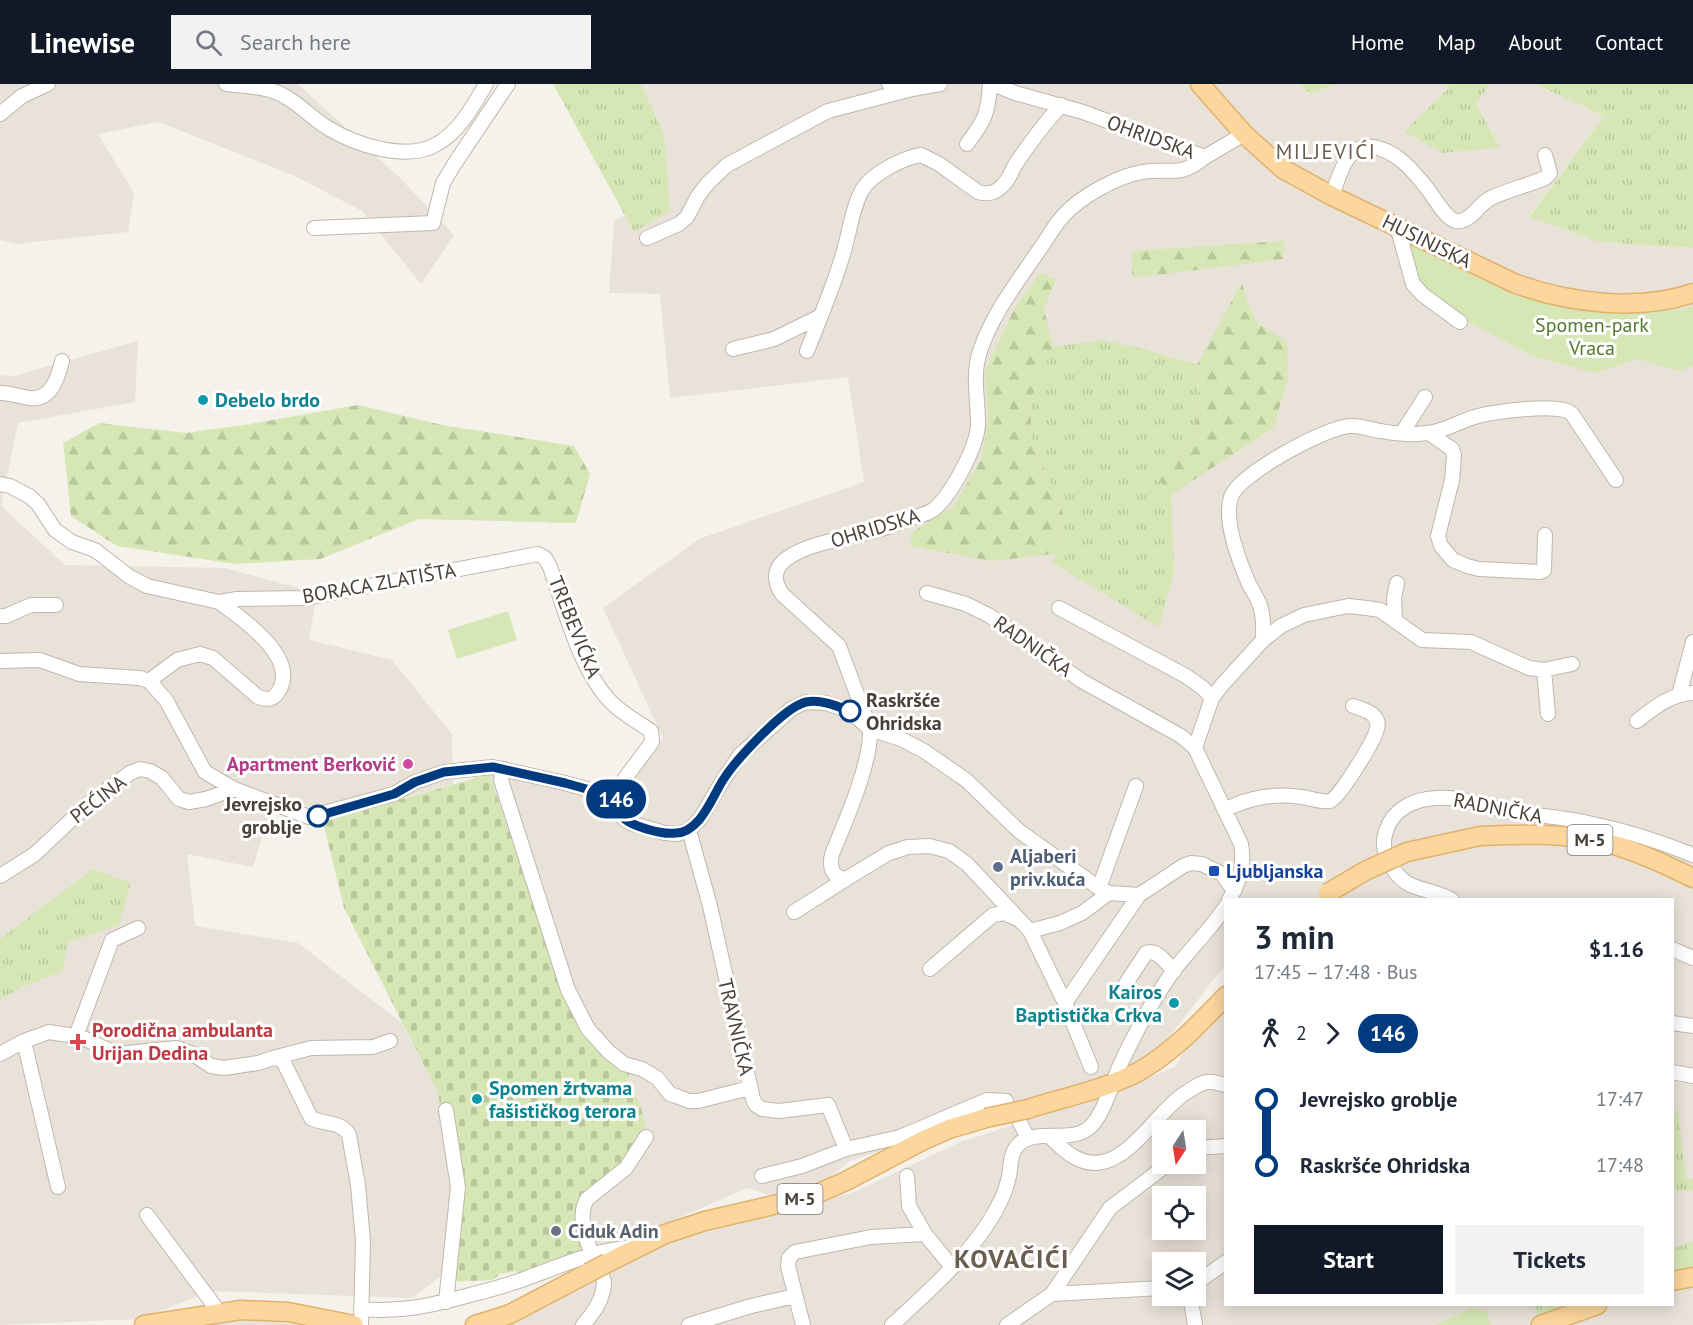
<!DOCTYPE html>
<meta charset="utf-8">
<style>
:root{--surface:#fff;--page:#f2f2f3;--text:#1f2937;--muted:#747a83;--accent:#111827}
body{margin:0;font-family:"PT Sans",sans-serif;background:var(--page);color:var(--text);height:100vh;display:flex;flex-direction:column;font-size:22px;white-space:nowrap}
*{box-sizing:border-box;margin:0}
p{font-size:20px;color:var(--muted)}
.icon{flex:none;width:33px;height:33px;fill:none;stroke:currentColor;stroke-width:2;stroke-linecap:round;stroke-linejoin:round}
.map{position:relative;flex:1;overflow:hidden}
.details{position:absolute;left:1224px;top:814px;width:450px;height:408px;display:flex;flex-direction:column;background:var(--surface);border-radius:0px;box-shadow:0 3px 15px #0003}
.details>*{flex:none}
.badge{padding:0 12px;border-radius:20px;font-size:21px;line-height:39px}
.needle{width:39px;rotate:192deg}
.fabs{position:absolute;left:1152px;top:1036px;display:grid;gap:12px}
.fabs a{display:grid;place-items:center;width:54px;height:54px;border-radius:0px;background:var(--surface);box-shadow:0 3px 15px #0003;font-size:30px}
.map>.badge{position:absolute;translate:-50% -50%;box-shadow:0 0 0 3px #fff}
.legs{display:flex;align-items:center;gap:9px;height:66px;padding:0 30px;font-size:20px}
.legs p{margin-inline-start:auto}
.head{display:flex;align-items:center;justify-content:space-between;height:102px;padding:0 30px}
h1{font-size:33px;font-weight:700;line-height:45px}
.button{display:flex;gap:12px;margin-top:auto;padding:12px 30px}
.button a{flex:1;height:69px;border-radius:0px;background:var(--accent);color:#fff;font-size:24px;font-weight:700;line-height:69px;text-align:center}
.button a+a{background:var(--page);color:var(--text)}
ul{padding:0 30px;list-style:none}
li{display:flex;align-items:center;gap:21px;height:66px;font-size:22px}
li i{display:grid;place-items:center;width:9px;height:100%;margin:0 8px;background:currentColor}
li i::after{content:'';width:15px;height:15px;margin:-8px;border:4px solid;border-radius:50%;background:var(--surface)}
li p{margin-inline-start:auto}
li:first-child i{background:linear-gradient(#0000 50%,currentColor 0)}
li:last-child i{background:linear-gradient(currentColor 50%,#0000 0)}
header{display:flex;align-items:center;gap:36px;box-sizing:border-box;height:84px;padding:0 30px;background:var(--accent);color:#fff}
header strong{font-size:28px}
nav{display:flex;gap:33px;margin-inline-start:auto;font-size:21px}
.search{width:420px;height:54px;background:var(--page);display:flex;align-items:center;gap:15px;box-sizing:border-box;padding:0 21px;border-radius:0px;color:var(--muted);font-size:22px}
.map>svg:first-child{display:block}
.residential{fill:#e9e2d9;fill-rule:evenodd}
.grass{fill:url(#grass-tufts)}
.forest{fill:url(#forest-firs)}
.cemetery{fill:url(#cemetery-stones)}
.park{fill:#d6e7b5}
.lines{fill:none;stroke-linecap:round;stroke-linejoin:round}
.minor-casing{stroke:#c0b7ad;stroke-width:16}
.major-casing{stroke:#e1b16d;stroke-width:21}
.minor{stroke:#fff;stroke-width:14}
.major{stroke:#fbd69d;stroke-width:18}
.major-bridge-casing{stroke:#e1b16d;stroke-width:21;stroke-linecap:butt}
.major-bridge{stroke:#fbd69d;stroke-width:18}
.line-1-casing{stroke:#fff;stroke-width:14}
.line-1{stroke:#003b80;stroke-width:9}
.culture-dot{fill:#0f9aa8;stroke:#fff;stroke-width:2}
.stop-1-dot{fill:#fff;stroke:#003b80;stroke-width:3}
.hotel-dot{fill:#d1479c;stroke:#fff;stroke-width:2}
.service-dot{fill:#5c6f8a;stroke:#fff;stroke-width:2}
.transit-dot{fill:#1a4fb4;stroke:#fff;stroke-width:2}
.health-dot{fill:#e0444e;stroke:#fff;stroke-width:2}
.worship-dot{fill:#6b7280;stroke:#fff;stroke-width:2}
.labels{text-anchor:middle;stroke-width:6;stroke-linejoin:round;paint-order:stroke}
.shield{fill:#fff;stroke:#807a74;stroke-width:1.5}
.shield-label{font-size:18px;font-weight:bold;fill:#494139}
.street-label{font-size:20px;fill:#494139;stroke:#fff}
.park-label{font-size:20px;fill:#527a2d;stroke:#fff}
.culture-label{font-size:20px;font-weight:bold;fill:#0d838f;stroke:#fff;text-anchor:start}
.stop-label{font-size:20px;font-weight:bold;fill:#494139;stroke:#fff;text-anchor:start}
.hotel-label{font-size:20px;font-weight:bold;fill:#b23c85;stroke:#fff;text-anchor:end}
.service-label{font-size:20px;font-weight:bold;fill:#4e5e75;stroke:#fff;text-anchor:start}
.transit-label{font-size:20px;font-weight:bold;fill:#164399;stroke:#fff;text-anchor:start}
.health-label{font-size:20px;font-weight:bold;fill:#be3a42;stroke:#fff;text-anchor:start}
.worship-label{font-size:20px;font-weight:bold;fill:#5b616d;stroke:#fff;text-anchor:start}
.neighbourhood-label{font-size:21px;letter-spacing:1.5px;fill:#6b5d50;stroke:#fff}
.district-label{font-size:26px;font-weight:bold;letter-spacing:1.5px;fill:#6b5d50;stroke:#fff}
</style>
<header>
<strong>Linewise</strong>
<div class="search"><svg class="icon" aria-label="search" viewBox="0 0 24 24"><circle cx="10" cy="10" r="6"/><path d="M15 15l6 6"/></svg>Search here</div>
<nav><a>Home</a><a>Map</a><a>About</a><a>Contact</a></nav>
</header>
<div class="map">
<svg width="1693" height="1241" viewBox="0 0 1693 1241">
<defs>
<pattern id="grass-tufts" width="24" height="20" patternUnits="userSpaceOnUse" patternTransform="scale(1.5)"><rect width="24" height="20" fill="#d6e7b5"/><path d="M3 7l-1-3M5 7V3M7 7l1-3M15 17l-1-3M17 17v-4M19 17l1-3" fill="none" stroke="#b9c79c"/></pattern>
<pattern id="forest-firs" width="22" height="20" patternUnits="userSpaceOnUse" patternTransform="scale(1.5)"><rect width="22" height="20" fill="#d6e7b5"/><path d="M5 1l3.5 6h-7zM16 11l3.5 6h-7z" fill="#b9c79c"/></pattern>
<pattern id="cemetery-stones" width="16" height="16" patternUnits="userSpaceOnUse" patternTransform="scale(1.5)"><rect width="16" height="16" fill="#d6e7b5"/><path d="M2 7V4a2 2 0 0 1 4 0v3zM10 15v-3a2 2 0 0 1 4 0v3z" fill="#b9c79c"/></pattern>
</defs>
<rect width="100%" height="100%" fill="#f5f1eb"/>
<path class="residential" d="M 0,0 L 298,0 L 400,94 L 454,151 L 421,200 L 362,127 L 295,92 L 159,38 L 98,50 L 134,109 L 128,148 L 16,160 L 0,156 Z
M 607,0 L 1300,0 L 1310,10 L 1337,0 L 1444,0 L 1500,62 L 1476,20 L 1490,0 L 1535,0 L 1604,32 L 1529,132 L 1600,158 L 1693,164 L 1693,1241 L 508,1241 L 659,1161 L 857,1107 L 960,1058 L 1108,1011 L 1175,983 L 1225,898 L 1226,1221 L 1672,1221 L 1672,816 L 1226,816 L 1225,881 L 1149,979 L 850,1077 L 795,1119 L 747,1104 L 616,1161 L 585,1163 L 579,1139 L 640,1021 L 625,995 L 583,944 L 544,848 L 489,690 L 503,679 L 612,709 L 663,654 L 603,524 L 699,455 L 864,398 L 848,293 L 670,314 L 660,210 L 609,209 L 614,137 L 668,110 ZM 1162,1047 L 1196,1047 L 1196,1080 L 1162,1080 ZM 1162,1113 L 1196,1113 L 1196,1146 L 1162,1146 ZM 1162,1179 L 1196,1179 L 1196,1212 L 1162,1212 Z
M 138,257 L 135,318 L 18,339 L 1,422 L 65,481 L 225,484 L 317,509 L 309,556 L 392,576 L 452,650 L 453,700 L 321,737 L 270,728 L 253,783 L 187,770 L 195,842 L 298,859 L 401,938 L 438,1009 L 451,1082 L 452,1137 L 441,1192 L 411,1214 L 212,1207 L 139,1235 L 0,1241 L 0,291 L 13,292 Z
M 226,1229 L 297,1241 L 131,1241 Z"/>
<path class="grass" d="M 553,0 L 641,0 L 664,51 L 670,127 L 634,148 Z
M 1300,0 L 1337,0 L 1310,10 Z
M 1444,0 L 1490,0 L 1476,20 L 1500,63 L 1443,69 L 1404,48 L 1449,4 Z
M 1535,0 L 1693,0 L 1693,164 L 1600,158 L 1529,133 L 1604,32 Z
M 1102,256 L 1148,266 L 1197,281 L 1200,322 L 1192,357 L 1159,396 L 1171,411 L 1174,488 L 1159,543 L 1053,479 L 1054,470 L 1065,435 L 1048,392 L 1032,363 L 1030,317 L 1053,263 Z
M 93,785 L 131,799 L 119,841 L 68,858 L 63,887 L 22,903 L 0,916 L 0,855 Z
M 1673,1027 L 1678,1027 L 1686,1095 L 1693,1095 L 1693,1106 L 1673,1107 Z
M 1693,1158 L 1693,1182 L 1673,1187 L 1673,1164 Z
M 1534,1221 L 1574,1221 L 1539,1233 Z"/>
<path class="forest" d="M 1284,157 L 1283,175 L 1132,194 L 1132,167 Z
M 1040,189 L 1056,195 L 1044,225 L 1053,263 L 1030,317 L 1032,363 L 1048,392 L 1065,435 L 1054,470 L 992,477 L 910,462 L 911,449 L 953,423 L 982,374 L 988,334 L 985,288 L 1014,225 Z
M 1242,198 L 1247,217 L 1257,239 L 1287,258 L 1288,296 L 1273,344 L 1171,411 L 1159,396 L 1192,357 L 1200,322 L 1197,281 Z
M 358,321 L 442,341 L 574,362 L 590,390 L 576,439 L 419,435 L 320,475 L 235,480 L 117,462 L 71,432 L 63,359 L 99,339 L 186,349 L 250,340 Z"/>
<path class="cemetery" d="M 489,690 L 570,922 L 632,986 L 626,995 L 640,1021 L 646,1043 L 626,1082 L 582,1113 L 585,1163 L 583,1169 L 520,1192 L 516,1187 L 500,1190 L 493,1196 L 448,1198 L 441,1192 L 452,1139 L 451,1082 L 438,1009 L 344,824 L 323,738 Z"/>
<path class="park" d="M 1405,158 L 1443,175 L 1623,222 L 1682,226 L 1693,221 L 1693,282 L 1680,287 L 1638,275 L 1595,289 L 1531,271 L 1459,233 L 1419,203 Z
M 508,527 L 517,556 L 457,575 L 448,546 Z
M 1472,1224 L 1486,1227 L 1491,1241 L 1435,1241 Z"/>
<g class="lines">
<g class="minor-casing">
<path id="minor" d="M 226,0 C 242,2 260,2 276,8 C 295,15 311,34 328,44 C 356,61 407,78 437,60 C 460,47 473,22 486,0
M 889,0 L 912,5 L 940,0
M 993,0 L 1015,9 L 1083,28 L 1205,73 L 1244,50
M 0,30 L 22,12 L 48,0
M 967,60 C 985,36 988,30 990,0
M 1332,112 C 1340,89 1348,53 1381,65 C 1400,71 1413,87 1426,103 C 1433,111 1445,135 1456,137 C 1470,139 1478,121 1489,115 C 1506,106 1527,102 1545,94 L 1550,89 L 1545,71
M 1397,142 L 1413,200 L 1423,211 L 1460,238
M 314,144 L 433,139 L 443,99 L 455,79 L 508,0
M 647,154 L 679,140 L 687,133 L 698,112 L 708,99 L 727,81 L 828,27 L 912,5
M 733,265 L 774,255 L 821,232 C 829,211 837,191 843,170 C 849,151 853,119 864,103 C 874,89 905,73 921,71 L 939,80 L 978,108 C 987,111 996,109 1003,101 C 1009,96 1011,88 1015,81 C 1029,60 1044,40 1061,21
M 807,267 L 821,232
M 0,309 C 10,309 19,312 29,314 C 51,317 58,294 62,277
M 1402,349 L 1425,313
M 1429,349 L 1452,365 L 1454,372 L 1452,396 L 1438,452 L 1441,462 L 1453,476 L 1467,482 L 1479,485 L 1540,488 L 1544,486 L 1545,451
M 0,400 L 10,402 L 29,412 L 38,420 L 55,446 L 72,458 L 95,466 L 130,493 L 147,502 L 219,518 L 237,515 L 307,514 L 538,470 L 545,474 L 550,483 C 565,525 579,584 610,617 C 621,629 638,638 651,647 L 652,658 L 617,705 L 615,713 L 621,732 L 630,739 L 665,749 L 677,750 L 689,746 L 700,735 L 723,696 L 740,671 L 778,637 L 791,625 L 806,618 L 826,619 L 850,627 L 870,645 L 901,655 L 924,667 L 966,696 L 1019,747 L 1099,804 L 1109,809
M 927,509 L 966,520 L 990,532 L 1082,597 L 1181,652 L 1195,664
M 1059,524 L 1186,592 L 1203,604 L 1212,614
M 0,532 L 6,532 L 31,521 L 56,521
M 1395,535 L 1394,514 L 1397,499
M 1263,556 C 1263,546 1264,535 1261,525 C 1259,516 1253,508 1249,500 C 1239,477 1223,437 1231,413 C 1239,390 1326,343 1350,342 C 1361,341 1371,346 1381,347 C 1395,350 1412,351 1427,349 C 1443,348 1462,336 1478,332 C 1495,328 1561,318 1572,330 L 1616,396
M 0,577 L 40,576 L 79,590 L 140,594 L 149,597 L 166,616 L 205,688 L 234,705 L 309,733 L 394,710 L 415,698 L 444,688 L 493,683 L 565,699 L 615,713
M 1544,586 L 1548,630
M 149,597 L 177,576 L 200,570 L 213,574 L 258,613 C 267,616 273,616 278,608 C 301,574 241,534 219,518
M 1679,611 L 1693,558
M 1637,637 C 1654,624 1670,610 1693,609
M 504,685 L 501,696 L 568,906 L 588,945 L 609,968 L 624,980 L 642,985 L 657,994 L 670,1010 L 676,1012 L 689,1017 L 698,1017 L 750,1004
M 1226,725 C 1252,713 1274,709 1302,713 C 1311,714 1321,719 1330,717 C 1340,713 1372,660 1376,648 C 1383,631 1366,626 1353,622
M 689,746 L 710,822 L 753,1015 L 756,1021 L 762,1025 L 779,1027 L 828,1021 L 846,1065
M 0,792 L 35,770 L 89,719 L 130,689 L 140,685 L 150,687 L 162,694 L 179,715 L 189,718 L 206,715 L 234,705
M 1099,804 L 1136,702
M 1229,816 C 1240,798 1245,780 1241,760 L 1195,664 L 1212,614 L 1222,601 L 1263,556 L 1281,542 L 1304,531 L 1348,522 L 1367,524 L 1380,526 L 1422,556 L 1471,558 L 1529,584 L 1544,586 L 1572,580
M 1452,816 C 1426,801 1404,810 1389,777 C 1384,766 1382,759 1386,747 C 1393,725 1414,715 1436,714 C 1461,712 1483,722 1507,727 C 1536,732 1565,733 1593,740 C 1627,747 1661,758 1693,771
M 794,828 L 846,795
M 1030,847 L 1060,839 L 1082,829 L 1109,809 L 1139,811 L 1183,782 L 1191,779 L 1202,780 L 1222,790 L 1234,807
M 1672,865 L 1693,874
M 930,885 L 993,831 L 1004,829 L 1017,835
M 1121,907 L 1146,869 C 1158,865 1166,879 1174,887
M 1065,919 L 1139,811
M 1672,939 L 1693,942
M 76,952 L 112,856 L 138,844
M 24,957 L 58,1103
M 0,970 L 24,957 L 49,948 L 81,953 L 117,970 L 177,964 L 193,970 L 211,982 L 224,984 L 258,979 L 273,974 L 280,975 L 284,979 L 311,1034 C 324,1041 342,1037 349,1051 L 358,1101 L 363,1157 L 361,1241
M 273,974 L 311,964 L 373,963 L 390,957
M 1091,983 L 1065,919 L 1030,847 L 967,780 L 949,767 L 929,762 L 908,763 L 889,769 L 846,795 C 832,794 829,783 832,770 C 845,739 872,677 870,645 L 839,562 L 782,510 C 776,501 773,490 780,481 C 798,459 851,454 877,446 C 889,443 900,438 912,434 C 918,432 927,430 933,426 C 951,412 978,362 978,339 C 978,314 972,291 980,267 C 992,231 1016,200 1037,169 C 1046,157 1053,143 1063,132 C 1081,112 1116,93 1142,88 C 1171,83 1179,95 1205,73
M 1672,988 L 1693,992
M 446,1026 L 458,1103 L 446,1218
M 1018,1035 L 1028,1054
M 1050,1053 C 1057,1059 1063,1066 1071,1071 C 1119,1103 1152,1029 1187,1008 C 1193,1004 1200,999 1207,998 C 1213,997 1220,1000 1226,1001
M 1196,1064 L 1226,1062
M 762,1092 L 802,1082 L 846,1065 L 900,1053 L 987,1016 L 1006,1017
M 907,1092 L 909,1122 L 925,1150 L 952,1183
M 147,1131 L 219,1228
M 1196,1199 L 1226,1178
M 1052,1210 L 1162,1204
M 1190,1212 L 1195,1241
M 361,1225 C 400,1229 433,1221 470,1211 C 489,1206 509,1201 527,1194 C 563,1181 595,1166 633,1163
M 583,1241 C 594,1228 604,1215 604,1197 C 595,1174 573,1140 587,1115 L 626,1084 L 646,1053
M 689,1241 L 751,1222 L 795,1212
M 803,1241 L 788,1182 L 789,1174 L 795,1168 L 871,1153 L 925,1150
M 892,1241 C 928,1208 976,1166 998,1122 C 1003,1113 1007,1102 1009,1092 C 1011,1082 1010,1070 1017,1062 C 1034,1042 1071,1061 1090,1043 C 1104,1030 1112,999 1120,981 C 1135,949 1153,915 1174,886 C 1191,864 1211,845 1226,822
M 1007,1241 L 1052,1210 L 1110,1124 L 1168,1080"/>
</g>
<g class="major-casing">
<path id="major" d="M 1200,0 L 1244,50 L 1283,85 L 1332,112 L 1514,199 C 1567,219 1640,228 1693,209
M 1480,752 C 1521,750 1563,749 1603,758 C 1635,766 1664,780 1693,794
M 1028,1025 C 1062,1014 1106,1005 1138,988 C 1172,969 1199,940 1226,912
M 607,1179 L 665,1150 L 705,1137 L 812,1112 L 846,1097 L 922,1057 L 949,1045 L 986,1034
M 1672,1197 L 1693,1193
M 144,1241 L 241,1226 L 288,1228 L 354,1241
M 475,1241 L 510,1230 L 588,1189
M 1541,1241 L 1597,1221"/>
</g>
<use href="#minor" class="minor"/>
<use href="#major" class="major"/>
<g class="major-bridge-casing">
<path id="major-bridge" d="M 1328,809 L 1365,787 L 1407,768 L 1480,752
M 986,1034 L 1028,1025
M 588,1189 L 607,1179"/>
</g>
<use href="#major-bridge" class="major-bridge"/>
</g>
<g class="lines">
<g class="line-1-casing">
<path id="line-1" d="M 318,732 L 394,710 L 415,698 L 444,688 L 493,683 L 565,699 L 615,713 C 617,718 618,726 621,731 C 628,742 663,751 676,749 C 685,749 693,743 699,736 C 709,724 715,709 723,696 C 735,677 784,623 806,618 C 821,615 837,622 850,627"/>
</g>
<use href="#line-1" class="line-1"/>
</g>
<g class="culture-dot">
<circle cx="203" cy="316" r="6"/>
<circle cx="1174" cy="919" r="6"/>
<circle cx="477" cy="1015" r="6"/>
</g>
<g class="stop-1-dot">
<circle cx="850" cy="627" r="10"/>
<circle cx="318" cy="732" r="10"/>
</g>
<circle class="hotel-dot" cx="408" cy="680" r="6"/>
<circle class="service-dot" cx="998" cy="783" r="6"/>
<rect class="transit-dot" x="1208" y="781" width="12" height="12" rx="3"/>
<path class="health-dot" d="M75 949h6v6h6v6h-6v6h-6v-6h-6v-6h6z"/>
<circle class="worship-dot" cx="556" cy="1147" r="6"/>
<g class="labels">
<g class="shield">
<rect x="1567.5" y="741" width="45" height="30" rx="4.5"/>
<rect x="777.5" y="1100" width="45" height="30" rx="4.5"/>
</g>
<g class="shield-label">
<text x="1590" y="762">M-5</text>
<text x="800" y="1121">M-5</text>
</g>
<g class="street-label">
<text transform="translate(1151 53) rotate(20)" y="7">OHRIDSKA</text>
<text transform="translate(1427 157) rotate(26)" y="7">HUSINJSKA</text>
<text transform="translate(875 444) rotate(-17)" y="7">OHRIDSKA</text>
<text transform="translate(379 499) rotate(-10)" y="7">BORACA ZLATIŠTA</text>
<text transform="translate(575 543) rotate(68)" y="7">TREBEVIĆKA</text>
<text transform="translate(1033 562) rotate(35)" y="7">RADNIČKA</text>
<text transform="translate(98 715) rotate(-38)" y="7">PEĆINA</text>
<text transform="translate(1498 724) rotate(11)" y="7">RADNIČKA</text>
<text transform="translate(736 943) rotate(77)" y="7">TRAVNIČKA</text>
</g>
<g class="park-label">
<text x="1592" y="248">Spomen-park<tspan x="1592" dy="23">Vraca</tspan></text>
</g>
<g class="culture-label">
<text x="215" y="323">Debelo brdo</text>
<text x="1162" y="915" text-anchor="end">Kairos<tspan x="1162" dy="23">Baptistička Crkva</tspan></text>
<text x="489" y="1011">Spomen žrtvama<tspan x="489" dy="23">fašističkog terora</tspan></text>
</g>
<g class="stop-label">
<text x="866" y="623">Raskršće<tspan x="866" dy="23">Ohridska</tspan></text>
<text x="302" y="727" text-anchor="end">Jevrejsko<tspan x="302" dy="23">groblje</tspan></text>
</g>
<g class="hotel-label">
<text x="396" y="687">Apartment Berković</text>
</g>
<g class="service-label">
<text x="1010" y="779">Aljaberi<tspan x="1010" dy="23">priv.kuća</tspan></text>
</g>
<g class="transit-label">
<text x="1226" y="794">Ljubljanska</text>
</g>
<g class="health-label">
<text x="92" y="953">Porodična ambulanta<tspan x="92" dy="23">Urijan Dedina</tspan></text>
</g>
<g class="worship-label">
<text x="568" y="1154">Ciduk Adin</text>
</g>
<g class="neighbourhood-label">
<text x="1326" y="75">MILJEVIĆI</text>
</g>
<g class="district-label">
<text x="1012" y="1184">KOVAČIĆI</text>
</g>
</g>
</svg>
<div class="fabs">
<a><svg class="needle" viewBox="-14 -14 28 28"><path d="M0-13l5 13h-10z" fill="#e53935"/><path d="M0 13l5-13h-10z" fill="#747a83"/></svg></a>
<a><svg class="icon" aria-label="locate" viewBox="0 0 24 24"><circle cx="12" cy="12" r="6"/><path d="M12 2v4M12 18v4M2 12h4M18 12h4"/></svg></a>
<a><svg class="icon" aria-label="layers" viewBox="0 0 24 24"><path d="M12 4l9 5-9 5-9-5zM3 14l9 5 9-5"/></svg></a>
</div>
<b class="badge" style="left:616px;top:715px;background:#003b80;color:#fff">146</b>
<section class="details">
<div class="head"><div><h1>3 min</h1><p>17:45 – 17:48 · Bus</p></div><b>$1.16</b></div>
<div class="legs"><svg class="icon" aria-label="walk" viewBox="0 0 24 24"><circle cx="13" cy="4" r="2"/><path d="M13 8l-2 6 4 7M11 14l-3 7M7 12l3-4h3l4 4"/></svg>2<svg class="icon" aria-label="forward" viewBox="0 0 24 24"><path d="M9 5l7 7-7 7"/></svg><b class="badge" style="background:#003b80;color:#fff">146</b></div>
<ul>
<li><i style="color:#003b80"></i><b>Jevrejsko groblje</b><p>17:47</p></li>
<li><i style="color:#003b80"></i><b>Raskršće Ohridska</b><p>17:48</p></li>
</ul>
<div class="button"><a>Start</a><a>Tickets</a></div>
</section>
</div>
